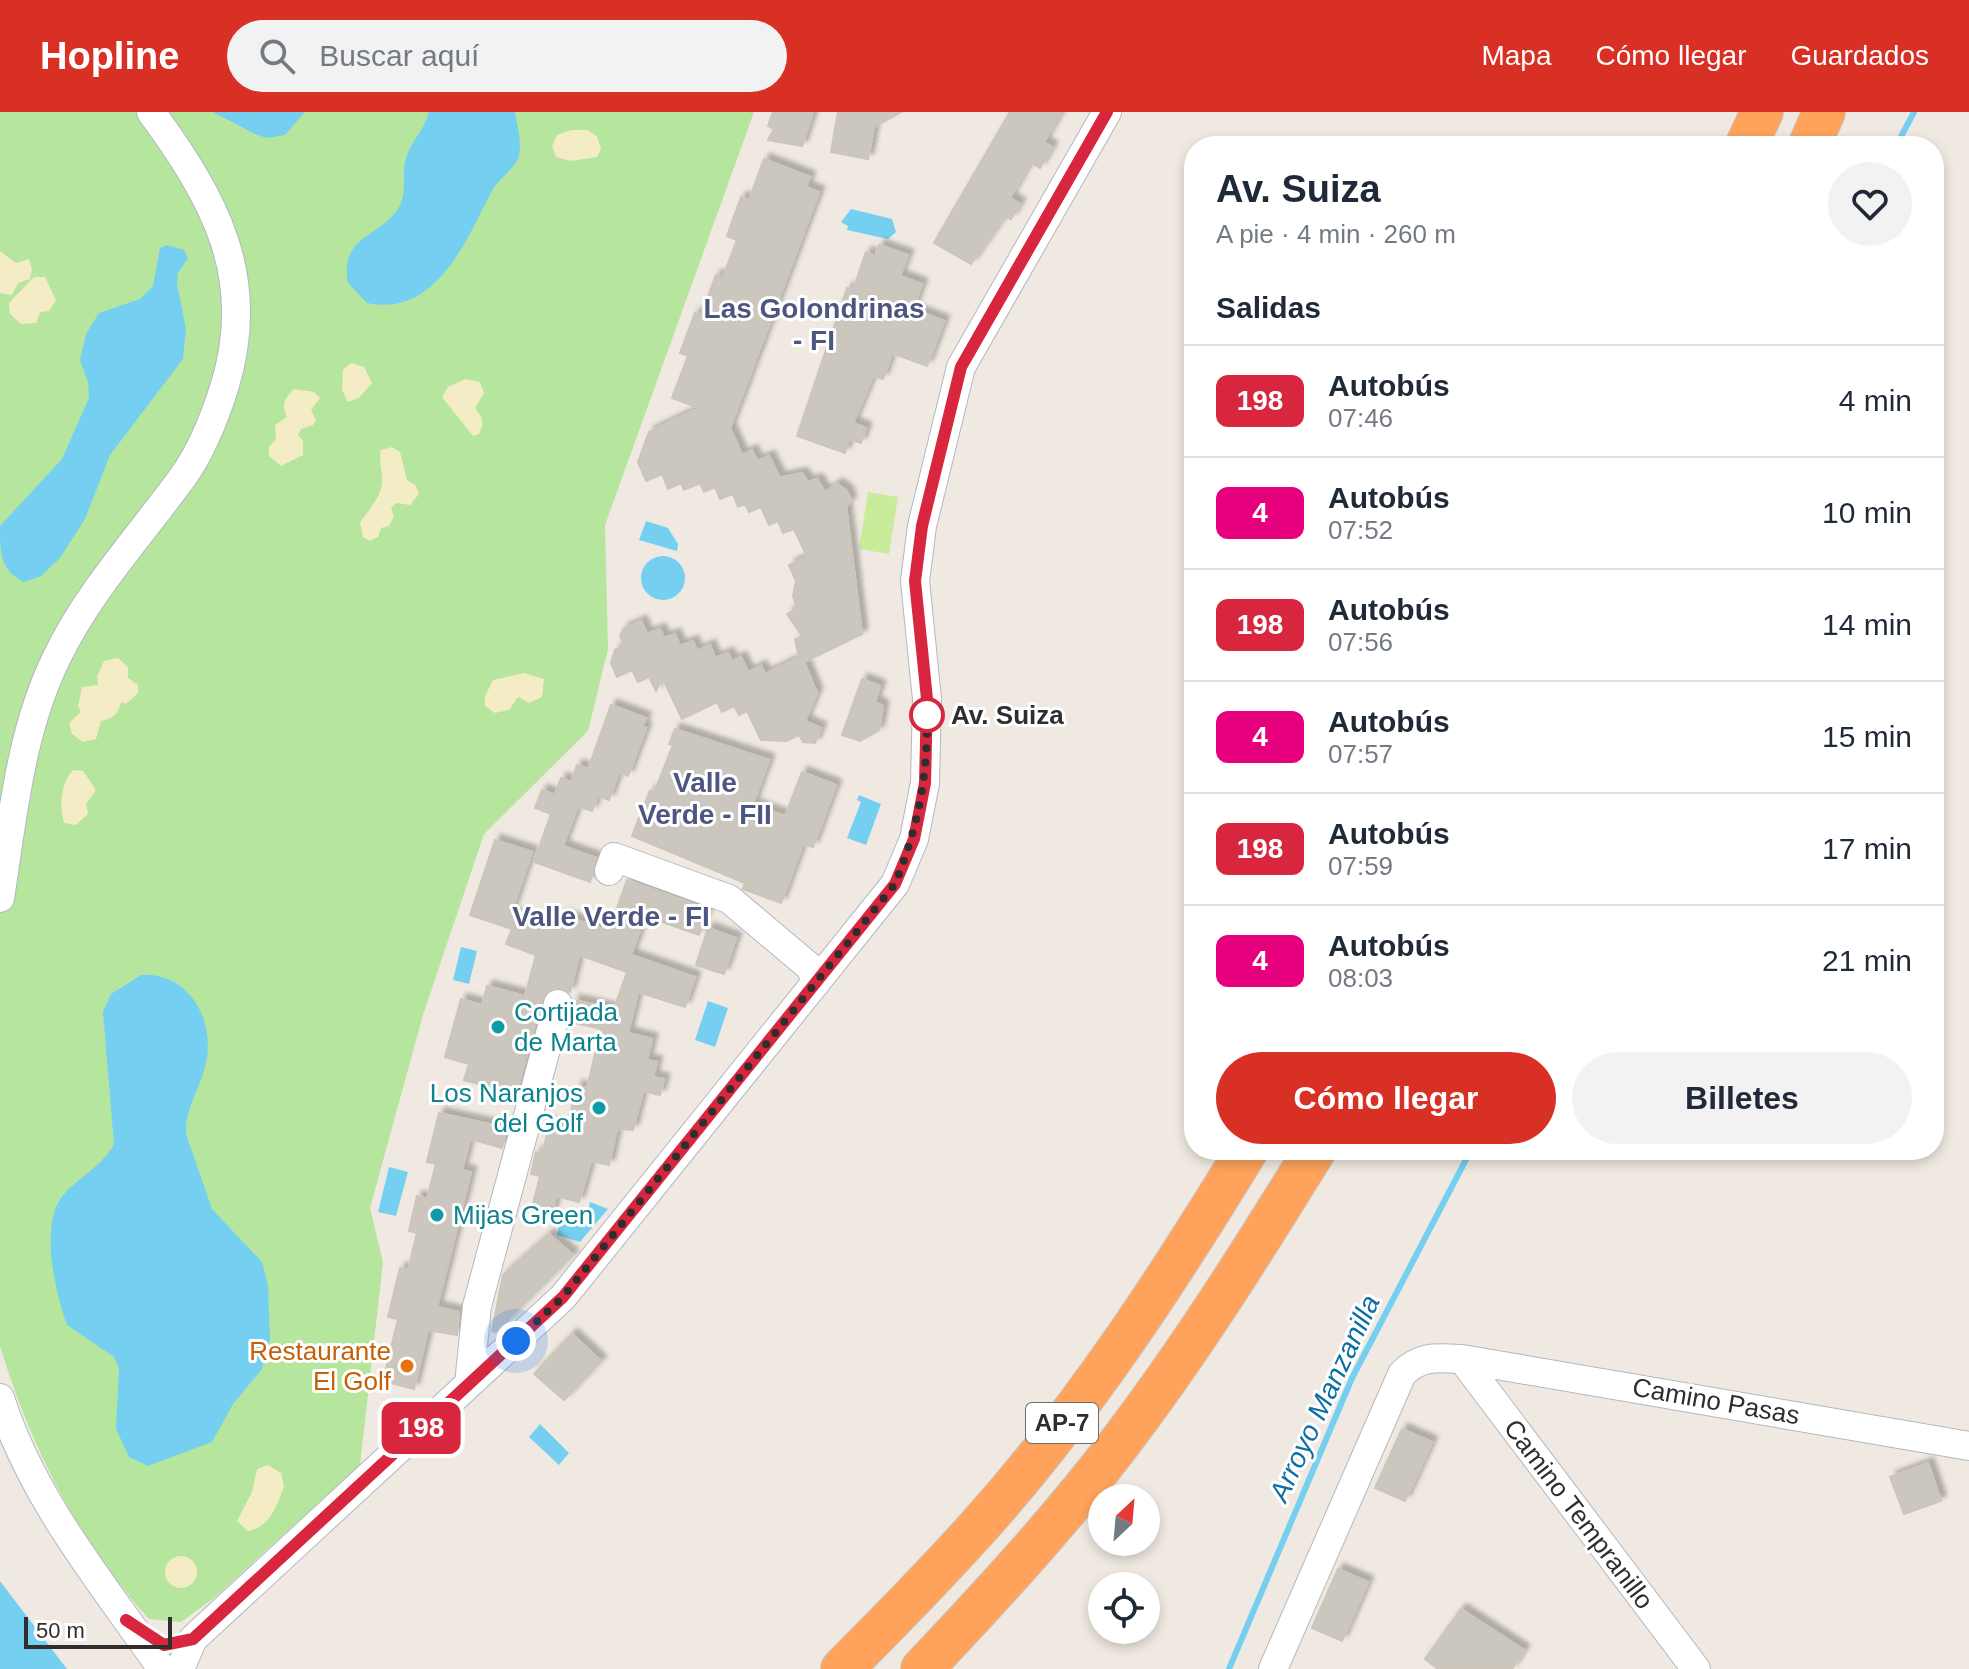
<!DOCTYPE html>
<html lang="es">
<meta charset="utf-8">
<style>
:root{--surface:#fff;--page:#f2f2f3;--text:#1f2937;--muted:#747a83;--line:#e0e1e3;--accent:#d93025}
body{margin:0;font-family:Arial,sans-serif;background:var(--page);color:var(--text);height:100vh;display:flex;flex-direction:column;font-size:30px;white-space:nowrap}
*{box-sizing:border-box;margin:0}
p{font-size:26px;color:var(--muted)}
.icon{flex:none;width:44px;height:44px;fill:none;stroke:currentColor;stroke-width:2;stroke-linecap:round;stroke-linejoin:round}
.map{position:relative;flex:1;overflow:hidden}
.panel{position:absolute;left:1184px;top:24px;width:760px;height:1024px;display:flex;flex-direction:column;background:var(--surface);border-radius:32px;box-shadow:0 4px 12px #0003}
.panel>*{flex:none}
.badge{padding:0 16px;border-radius:12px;font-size:28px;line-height:52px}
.needle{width:52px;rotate:26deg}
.buttons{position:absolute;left:1088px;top:1372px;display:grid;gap:16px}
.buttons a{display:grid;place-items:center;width:72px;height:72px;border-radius:50%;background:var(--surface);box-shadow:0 4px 12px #0003;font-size:40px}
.scale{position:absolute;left:24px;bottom:20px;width:148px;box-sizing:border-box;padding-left:8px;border:4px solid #2e2e2e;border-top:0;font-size:22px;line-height:28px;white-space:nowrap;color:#2e2e2e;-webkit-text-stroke:6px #fff;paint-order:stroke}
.you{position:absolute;width:40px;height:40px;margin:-20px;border:6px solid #fff;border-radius:50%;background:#1a73e8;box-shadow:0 0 0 12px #1a73e833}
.map>.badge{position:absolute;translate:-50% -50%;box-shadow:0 0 0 4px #fff}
h2{padding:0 32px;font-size:30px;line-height:72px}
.round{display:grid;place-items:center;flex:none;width:84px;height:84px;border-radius:42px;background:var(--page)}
.headline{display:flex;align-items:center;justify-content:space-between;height:136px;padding:0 32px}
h1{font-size:38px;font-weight:600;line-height:60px}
.primary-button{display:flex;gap:16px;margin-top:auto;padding:16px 32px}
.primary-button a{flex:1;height:92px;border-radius:48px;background:var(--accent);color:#fff;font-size:32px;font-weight:600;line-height:92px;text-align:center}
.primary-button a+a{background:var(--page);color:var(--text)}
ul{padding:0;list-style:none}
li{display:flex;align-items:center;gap:24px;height:112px;padding:0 32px;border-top:2px solid var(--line)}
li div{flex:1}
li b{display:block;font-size:30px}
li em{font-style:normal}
li .badge{min-width:88px;font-weight:700;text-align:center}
header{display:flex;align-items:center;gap:48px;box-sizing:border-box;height:112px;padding:0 40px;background:var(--accent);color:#fff}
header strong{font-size:38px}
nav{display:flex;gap:44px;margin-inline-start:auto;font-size:28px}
.search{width:560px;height:72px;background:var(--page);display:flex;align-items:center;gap:20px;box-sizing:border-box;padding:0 28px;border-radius:44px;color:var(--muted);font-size:30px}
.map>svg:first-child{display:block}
.green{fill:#b6e59e}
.sand{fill:#f3ecc5}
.pitch{fill:#c9ec9a}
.water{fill:#75cff0}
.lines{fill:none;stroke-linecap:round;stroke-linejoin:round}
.stream{stroke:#75cff0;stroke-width:6}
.building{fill:#cbc7bf;stroke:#cbc5ba;stroke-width:2;filter:url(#shadow)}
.minor-casing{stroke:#b4b7c1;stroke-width:30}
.highway-casing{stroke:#c9c9c9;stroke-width:44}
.minor{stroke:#fff;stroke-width:28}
.highway{stroke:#ffa35c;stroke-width:42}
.line-casing{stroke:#fff;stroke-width:18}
.line{stroke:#d7263d;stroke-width:12}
.walk{stroke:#2e2e2e;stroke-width:8;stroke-dasharray:0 14.4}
.stop-dot{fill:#fff;stroke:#d7263d;stroke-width:4}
.culture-dot{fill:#0f9aa8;stroke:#fff;stroke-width:3}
.food-dot{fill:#e8710a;stroke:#fff;stroke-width:3}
.labels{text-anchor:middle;stroke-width:6;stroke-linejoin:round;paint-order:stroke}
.shield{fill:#fff;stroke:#6d6d6d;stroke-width:2}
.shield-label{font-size:24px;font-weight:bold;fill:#2e2e2e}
.stop-label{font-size:26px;font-weight:bold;fill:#2e2e2e;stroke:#fff;text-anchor:start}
.culture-label{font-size:26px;fill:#0d838f;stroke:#fff;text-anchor:start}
.food-label{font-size:26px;fill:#c56008;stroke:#fff;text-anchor:end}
.street-label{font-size:26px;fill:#2e2e2e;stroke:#fff}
.neighbourhood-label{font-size:28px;font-weight:bold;fill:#4d5680;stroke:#fff}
.water-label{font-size:28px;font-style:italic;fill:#0d6fa3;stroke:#fff}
</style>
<header>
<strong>Hopline</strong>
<div class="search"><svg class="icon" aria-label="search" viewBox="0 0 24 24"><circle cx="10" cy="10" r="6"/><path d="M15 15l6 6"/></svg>Buscar aquí</div>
<nav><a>Mapa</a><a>Cómo llegar</a><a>Guardados</a></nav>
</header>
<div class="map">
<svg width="1969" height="1557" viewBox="0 0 1969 1557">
<defs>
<filter id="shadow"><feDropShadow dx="5.5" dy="-5.5" stdDeviation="2" flood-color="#0004"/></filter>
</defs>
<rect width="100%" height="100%" fill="#efe9e1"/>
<path class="green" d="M 0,0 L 754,0 L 605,413 L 608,537 L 588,619 L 484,722 L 423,903 L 370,1096 L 383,1150 L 360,1353 L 214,1486 L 181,1510 L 149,1507 C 77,1427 31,1336 0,1234 Z"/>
<path class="sand" d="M 571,18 L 587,18 L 597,24 L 601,37 L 597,45 L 571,49 L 556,45 L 552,34 L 557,23 Z
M 0,139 L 16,151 L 29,147 L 32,157 L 30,167 L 18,171 L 12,183 L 0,181 Z
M 34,165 L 45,165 L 56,188 L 49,199 L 40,200 L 36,211 L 21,212 L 10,202 L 9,191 Z
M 351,251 L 364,255 L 372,271 L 359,286 L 348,290 L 342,278 L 343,258 Z
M 465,267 L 480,270 L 484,281 L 475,296 C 483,306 485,311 479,322 L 473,324 L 442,285 L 448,275 Z
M 294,277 L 314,280 L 320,286 L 311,298 L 316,308 L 313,313 L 301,317 L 298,323 L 303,329 L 303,343 L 281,354 L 269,344 L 269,335 L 276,327 L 275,313 L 287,305 C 281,292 284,287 294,277 Z
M 392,335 L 400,340 L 407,368 L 416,374 L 419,382 L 410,393 L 396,391 L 391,396 L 394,404 L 389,414 L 381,416 L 378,425 L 370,429 L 363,425 L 360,410 C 368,400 382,383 382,370 C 383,357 378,351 381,338 Z
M 118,546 L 128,555 L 128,566 L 138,573 L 138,581 L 126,592 L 121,590 C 118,603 113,606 101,609 L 96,627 L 83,630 L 72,622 L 69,611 L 81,600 L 78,594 L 82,575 L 98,573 L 97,564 L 104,549 Z
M 524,561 L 544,567 L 542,585 L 529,591 L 518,585 L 509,598 L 495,601 L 485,594 L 485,584 L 493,568 Z
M 73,658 L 83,659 L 96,678 L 86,692 L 88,702 L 76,713 L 64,711 C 59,694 61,671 73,658 Z
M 268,1353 L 281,1361 L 284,1374 C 277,1394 270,1415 248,1419 L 237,1409 L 252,1380 L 257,1357 Z
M165 1460a16 16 0 1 1 32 0a16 16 0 1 1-32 0Z"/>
<path class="pitch" d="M 868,380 L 898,385 L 889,442 L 859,437 Z"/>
<path class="water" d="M 213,0 L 305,0 L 285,23 L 267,26 L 257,23 Z
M 429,0 L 515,0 C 517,13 522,30 519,43 C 516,57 500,65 493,77 C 467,125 438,206 367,191 L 348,171 C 338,119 390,125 402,88 C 406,76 402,62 405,50 C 409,31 424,19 429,0 Z
M 851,97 L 892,107 L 896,120 L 888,127 L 847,118 L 848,114 L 841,110 Z
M 167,133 L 184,138 L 188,146 L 178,161 L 177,172 L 186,217 L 183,247 L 110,343 L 85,407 L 60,446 L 41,464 L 24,470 C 0,458 0,442 0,414 L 62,347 L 77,313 L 89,286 L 88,270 L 80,248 L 86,222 L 99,201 L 140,187 L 153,174 L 160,136 Z
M 646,409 L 668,416 L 678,432 L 677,439 L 639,428 Z
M641 466a22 22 0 1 1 44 0a22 22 0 1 1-44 0Z
M 859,683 L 881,692 L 866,733 L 847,726 L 861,690 L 857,688 Z
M 461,835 L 477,839 L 469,872 L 453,868 Z
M 141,863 C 190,860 217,910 205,955 C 199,979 185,997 186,1022 L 212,1097 L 262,1150 L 268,1174 L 270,1228 L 262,1257 L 233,1292 L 212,1330 L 148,1354 L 129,1345 L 116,1317 L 119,1256 L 114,1245 L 67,1213 C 55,1179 38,1109 65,1081 C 80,1065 104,1052 114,1032 L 103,900 L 111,882 Z
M 708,889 L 728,896 L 715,935 L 695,928 Z
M 389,1055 L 408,1060 L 396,1104 L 378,1100 Z
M 590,1090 L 608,1097 L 580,1130 L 557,1123 L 561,1107 L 585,1115 Z
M 540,1312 L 569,1341 L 559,1353 L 529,1325 Z
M 0,1469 L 67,1557 L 0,1557 Z"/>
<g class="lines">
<path class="stream" d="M 1896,34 L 1914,0
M 1229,1557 L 1352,1266 L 1471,1038"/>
</g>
<path class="building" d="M 773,0 L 813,0 L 802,34 L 768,28 L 774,17 L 768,14 Z
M 838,0 L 901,0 L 874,15 L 868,47 L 831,40 Z
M 1010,0 L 1061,0 L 1044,30 L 1052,35 L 1040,56 L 1030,50 L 1010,86 L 1020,92 L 1011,107 L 1005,104 L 971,152 L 934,131 Z
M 764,47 L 810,65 L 806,75 L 819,80 L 730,316 L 742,343 L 752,338 L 757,349 L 769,344 L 781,368 L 782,365 L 802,361 L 808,370 L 817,367 L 825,380 L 837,372 L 847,379 L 851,389 L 846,394 L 862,522 L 804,550 L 817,581 L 805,609 L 821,616 L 815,631 L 803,630 L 799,623 L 786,629 L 761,628 L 747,599 L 739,603 L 734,594 L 722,600 L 717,590 L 682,607 L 662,565 L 656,579 L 649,565 L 638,570 L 632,558 L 617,565 L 611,551 L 615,538 L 624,533 L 620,524 L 623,517 L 641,509 L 647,522 L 660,517 L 664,526 L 675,522 L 680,534 L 693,529 L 697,539 L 710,533 L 715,546 L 728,541 L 732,549 L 741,545 L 748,560 L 761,554 L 765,562 L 799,546 L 795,527 L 803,525 L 787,502 L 797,496 L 793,484 L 796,469 L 789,453 L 807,445 L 794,417 L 783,421 L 778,409 L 769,413 L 761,395 L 749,400 L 745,392 L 738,395 L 733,382 L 720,387 L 715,375 L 704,380 L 700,371 L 684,378 L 681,371 L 668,377 L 662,362 L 646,369 L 638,350 L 649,320 L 699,296 L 672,286 L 688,244 L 680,241 L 695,201 L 701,203 L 716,163 L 723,165 L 737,128 L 727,124 L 741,85 L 749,88 Z
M 879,133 L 908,143 L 900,164 L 922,172 L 913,197 L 944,209 L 927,254 L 892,241 L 883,267 L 873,264 L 853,311 L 866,316 L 861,331 L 849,327 L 845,341 L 797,324 L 847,176 L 853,178 L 866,140 L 875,144 Z
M 862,567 L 880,574 L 875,590 L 883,594 L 879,618 L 860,629 L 842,623 Z
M 611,593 L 646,606 L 642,615 L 646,616 L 628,664 L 619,660 L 609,688 L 598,684 L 592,699 L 578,694 L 563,734 L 596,746 L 590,770 L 534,750 L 551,702 L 535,696 L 542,678 L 555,683 L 561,666 L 571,670 L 577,653 L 588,657 Z
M 675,617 L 769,648 L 753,692 L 785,704 L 802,660 L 836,673 L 813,735 L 803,732 L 781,791 L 743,777 L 745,771 L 632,724 L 650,679 L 654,681 L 673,633 L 669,632 Z
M 495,728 L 532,740 L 511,801 L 557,817 L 562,803 L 609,819 L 627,768 L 708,797 L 699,823 L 645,804 L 631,843 L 695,865 L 685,895 L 638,880 L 628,921 L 652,927 L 647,948 L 657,950 L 653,965 L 664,967 L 660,983 L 643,979 L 633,1018 L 617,1017 L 609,1053 L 591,1049 L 579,1090 L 556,1084 L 552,1101 L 532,1096 L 540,1064 L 531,1062 L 536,1040 L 542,1042 L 550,1011 L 567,1015 L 577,974 L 587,976 L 601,917 L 571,910 L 574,888 L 614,897 L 627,860 L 579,843 L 570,880 L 554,875 L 542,887 L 516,982 L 464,968 L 469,952 L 445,945 L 461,887 L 482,893 L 487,874 L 525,884 L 536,843 L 506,832 L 512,817 L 470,803 Z
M 708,816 L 736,826 L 724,862 L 696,853 Z
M 439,1001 L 507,1016 L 502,1036 L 470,1027 L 462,1058 L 471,1060 L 437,1195 L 459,1200 L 457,1223 L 428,1218 L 414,1277 L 383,1269 L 398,1207 L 388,1205 L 400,1156 L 408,1158 L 417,1121 L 409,1119 L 417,1084 L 427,1087 L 436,1052 L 427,1050 Z
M 549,1122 L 573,1143 L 496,1220 L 492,1219 L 503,1163 Z
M 572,1222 L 601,1249 L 564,1288 L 534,1262 Z
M 1402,1317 L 1432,1330 L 1405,1389 L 1375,1376 Z
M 1928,1351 L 1941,1389 L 1904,1402 L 1890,1365 Z
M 1338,1457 L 1368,1470 L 1342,1529 L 1312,1516 Z
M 1461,1497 L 1524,1538 L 1512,1557 L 1438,1557 L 1425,1547 Z"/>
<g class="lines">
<g class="minor-casing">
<path id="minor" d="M 609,759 L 614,745 L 729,787 L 811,856 L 816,871
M 0,786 C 13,704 20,620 57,545 C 88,480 140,424 182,366 C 202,339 215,305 225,273 C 258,164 214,86 151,0
M 1462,1247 L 1696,1557
M 469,1272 L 477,1194 L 558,892
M 0,1286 C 32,1387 102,1471 162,1557
M 180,1557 L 193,1527 L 563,1185 L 895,772 L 914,727 L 925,671 L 927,587 L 915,469 L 922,414 L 961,255 L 1107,0
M 1273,1557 L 1402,1262 C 1420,1243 1438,1246 1462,1247 L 1969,1334"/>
</g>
<g class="highway-casing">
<path id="highway" d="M 1746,34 L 1762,0
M 1809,34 L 1824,0
M 842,1557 C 889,1510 936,1462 980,1413 C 1083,1298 1167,1169 1247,1038
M 922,1557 C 989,1486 1055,1415 1115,1337 C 1188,1242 1252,1140 1315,1038"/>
</g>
<use href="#minor" class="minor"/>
<use href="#highway" class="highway"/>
</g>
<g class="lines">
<g class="line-casing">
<path id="line" d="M 126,1508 L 164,1533 L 193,1527 L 563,1185 L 895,772 L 914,727 L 925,671 L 927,587 L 915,469 L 922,414 L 961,255 L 1107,0"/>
</g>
<use href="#line" class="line"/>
<path class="walk" d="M 516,1229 L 563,1185 L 895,772 C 918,716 928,663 927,603"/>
</g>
<circle class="stop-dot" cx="927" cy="603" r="16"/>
<g class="culture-dot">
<circle cx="498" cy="915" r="8"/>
<circle cx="599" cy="996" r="8"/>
<circle cx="437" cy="1103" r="8"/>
</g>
<circle class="food-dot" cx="407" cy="1254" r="8"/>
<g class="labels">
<rect class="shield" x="1026" y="1291" width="72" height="40" rx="6"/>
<g class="shield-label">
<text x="1062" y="1319">AP-7</text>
</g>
<g class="stop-label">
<text x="951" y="612">Av. Suiza</text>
</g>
<g class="culture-label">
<text x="514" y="909">Cortijada<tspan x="514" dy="30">de Marta</tspan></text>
<text x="583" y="990" text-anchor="end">Los Naranjos<tspan x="583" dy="30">del Golf</tspan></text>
<text x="453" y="1112">Mijas Green</text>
</g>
<g class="food-label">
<text x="391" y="1248">Restaurante<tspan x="391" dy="30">El Golf</tspan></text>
</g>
<g class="street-label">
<text transform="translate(1716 1289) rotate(10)" y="9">Camino Pasas</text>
<text transform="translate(1579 1402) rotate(53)" y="9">Camino Tempranillo</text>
</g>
<g class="neighbourhood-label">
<text x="814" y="206">Las Golondrinas<tspan x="814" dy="32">- FI</tspan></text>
<text x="705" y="680">Valle<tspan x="705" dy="32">Verde - FII</tspan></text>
<text x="611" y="814">Valle Verde - FI</text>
</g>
<g class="water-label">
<text transform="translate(1324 1286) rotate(-65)" y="10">Arroyo Manzanilla</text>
</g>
</g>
</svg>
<div class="buttons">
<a><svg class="needle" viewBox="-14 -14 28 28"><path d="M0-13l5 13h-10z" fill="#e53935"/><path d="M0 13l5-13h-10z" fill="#747a83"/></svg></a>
<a><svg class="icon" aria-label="locate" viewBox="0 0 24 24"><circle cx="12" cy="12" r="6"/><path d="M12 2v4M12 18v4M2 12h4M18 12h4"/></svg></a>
</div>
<div class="scale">50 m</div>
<div class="you" style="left:516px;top:1229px"></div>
<b class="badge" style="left:421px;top:1316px;background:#d7263d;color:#fff">198</b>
<section class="panel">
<div class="headline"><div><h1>Av. Suiza</h1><p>A pie · 4 min · 260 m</p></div><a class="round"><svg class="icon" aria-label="heart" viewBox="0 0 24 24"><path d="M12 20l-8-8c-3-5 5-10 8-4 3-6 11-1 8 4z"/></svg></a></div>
<h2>Salidas</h2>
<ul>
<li><span class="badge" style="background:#d7263d;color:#fff">198</span><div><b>Autobús</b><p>07:46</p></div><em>4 min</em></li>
<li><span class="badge" style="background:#e6007e;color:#fff">4</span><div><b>Autobús</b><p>07:52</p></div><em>10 min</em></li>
<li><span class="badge" style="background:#d7263d;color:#fff">198</span><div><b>Autobús</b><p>07:56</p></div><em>14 min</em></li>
<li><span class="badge" style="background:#e6007e;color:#fff">4</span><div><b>Autobús</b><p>07:57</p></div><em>15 min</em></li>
<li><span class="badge" style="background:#d7263d;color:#fff">198</span><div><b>Autobús</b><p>07:59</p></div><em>17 min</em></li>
<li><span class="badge" style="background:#e6007e;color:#fff">4</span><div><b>Autobús</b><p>08:03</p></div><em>21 min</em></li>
</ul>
<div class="primary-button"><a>Cómo llegar</a><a>Billetes</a></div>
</section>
</div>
